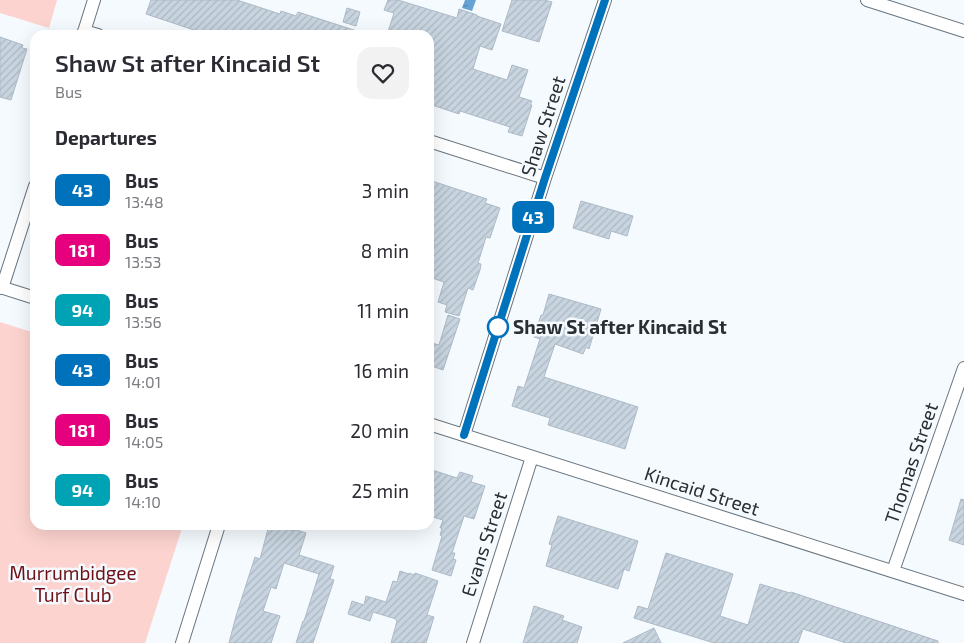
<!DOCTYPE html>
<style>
:root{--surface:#fff;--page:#f2f2f3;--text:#2b2b33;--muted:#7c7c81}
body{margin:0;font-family:"Exo 2",sans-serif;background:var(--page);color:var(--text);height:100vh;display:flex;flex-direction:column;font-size:19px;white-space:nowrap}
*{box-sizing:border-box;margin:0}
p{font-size:16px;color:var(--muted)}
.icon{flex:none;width:28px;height:28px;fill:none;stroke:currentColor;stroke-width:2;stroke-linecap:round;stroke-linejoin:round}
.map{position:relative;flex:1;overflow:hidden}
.drawer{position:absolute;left:30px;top:30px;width:404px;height:500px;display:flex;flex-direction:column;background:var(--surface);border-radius:15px;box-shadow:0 5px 20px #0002}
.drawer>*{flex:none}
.badge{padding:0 10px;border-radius:8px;font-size:18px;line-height:32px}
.map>.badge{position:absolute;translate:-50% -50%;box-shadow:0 0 0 2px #fff}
h2{padding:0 25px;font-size:19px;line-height:45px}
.round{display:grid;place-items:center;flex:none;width:52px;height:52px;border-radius:15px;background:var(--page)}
.headline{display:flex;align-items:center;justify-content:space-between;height:85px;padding:0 25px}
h1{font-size:24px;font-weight:600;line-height:38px}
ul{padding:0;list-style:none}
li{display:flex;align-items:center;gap:15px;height:60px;padding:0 25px}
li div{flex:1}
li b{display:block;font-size:19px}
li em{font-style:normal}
li .badge{min-width:55px;font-weight:700;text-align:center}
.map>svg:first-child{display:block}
.park{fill:#fcd3cf}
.water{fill:url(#water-ripples)}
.building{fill:url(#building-hatch);stroke:#adbac5}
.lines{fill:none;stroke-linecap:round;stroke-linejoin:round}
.street-casing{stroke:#69757f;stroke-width:14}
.street{stroke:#fff;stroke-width:12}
.line-casing{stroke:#fff;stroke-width:11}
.line{stroke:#0072bc;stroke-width:8}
.stop-dot{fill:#fff;stroke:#0072bc;stroke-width:2.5}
.labels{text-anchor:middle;stroke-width:5;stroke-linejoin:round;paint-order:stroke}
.street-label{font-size:19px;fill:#292e32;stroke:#f5faff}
.stop-label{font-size:19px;font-weight:bold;fill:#292e32;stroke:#f5faff;text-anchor:start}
.park-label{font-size:19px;fill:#6d1016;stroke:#f5faff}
</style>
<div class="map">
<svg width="964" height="643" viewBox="0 0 964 643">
<defs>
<pattern id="water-ripples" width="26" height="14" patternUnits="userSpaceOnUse" patternTransform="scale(1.25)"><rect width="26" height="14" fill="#66a3d4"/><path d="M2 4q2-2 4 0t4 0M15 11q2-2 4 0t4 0" fill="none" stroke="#5485ad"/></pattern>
<pattern id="building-hatch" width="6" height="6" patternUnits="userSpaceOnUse" patternTransform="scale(1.25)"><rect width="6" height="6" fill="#c8d5e0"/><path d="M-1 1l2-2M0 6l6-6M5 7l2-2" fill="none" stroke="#acb7c1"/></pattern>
</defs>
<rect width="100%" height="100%" fill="#f5faff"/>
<path class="park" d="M 0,0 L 57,0 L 49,28 L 0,13 Z
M 0,322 L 35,333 L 35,525 L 183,525 L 145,643 L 0,643 Z"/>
<path class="water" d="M 465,0 L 476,0 L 472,11 L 462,8 Z"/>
<path class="building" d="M 151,0 L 237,0 L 280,14 L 281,11 L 296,16 L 298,12 L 360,32 L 359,35 L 209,35 L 146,14 Z
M 388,0 L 398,0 L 457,18 L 459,9 L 477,15 L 477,16 L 501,24 L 492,50 L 480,46 L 473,69 L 507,80 L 512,65 L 528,70 L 519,97 L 532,101 L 530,105 L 532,105 L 522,136 L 508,132 L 510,127 L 460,111 L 459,114 L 429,104 L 429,35 L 387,35 L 394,13 L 384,10 Z
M 512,0 L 544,0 L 552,2 L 539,42 L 502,31 Z
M 347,8 L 360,12 L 356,26 L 343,22 Z
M 0,37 L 23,45 L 22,48 L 27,49 L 11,100 L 0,97 Z
M 429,180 L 487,199 L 485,203 L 500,208 L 490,238 L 486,237 L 478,263 L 481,264 L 480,270 L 473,290 L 468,288 L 459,316 L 445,312 L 447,305 L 438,302 L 444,282 L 429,277 L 429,262 L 435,244 L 429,242 L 429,221 L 434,206 L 429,204 Z
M 581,201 L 633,216 L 627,236 L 611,231 L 609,239 L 573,228 Z
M 549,294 L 601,309 L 589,349 L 586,347 L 583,354 L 555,344 L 544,377 L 638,407 L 625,449 L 548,425 L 550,418 L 512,406 L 518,386 L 524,388 L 540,339 L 534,337 L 541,315 L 543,315 Z
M 448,315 L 460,319 L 443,370 L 429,365 L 429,342 L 439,345 Z
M 429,469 L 457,478 L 460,472 L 473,476 L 471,482 L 485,486 L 474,519 L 464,516 L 452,553 L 455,553 L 453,559 L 456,560 L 451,576 L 432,570 L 442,536 L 440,535 L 442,528 L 440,528 L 443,520 L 429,516 Z
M 961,499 L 964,500 L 964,545 L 949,540 Z
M 558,516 L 638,541 L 629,571 L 624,569 L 618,589 L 546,566 L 552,545 L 549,544 Z
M 269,525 L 275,525 L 294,531 L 294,529 L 306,533 L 299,555 L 334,566 L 330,579 L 334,580 L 313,643 L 296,643 L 303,621 L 304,621 L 319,574 L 284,563 L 276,589 L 271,587 L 263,611 L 280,616 L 271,643 L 229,643 L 236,616 L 255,557 L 260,559 Z
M 666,553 L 733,574 L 720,616 L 748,625 L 760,584 L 790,593 L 791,592 L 938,641 L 938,643 L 846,643 L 803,629 L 798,643 L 714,643 L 634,618 L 638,606 L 648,609 Z
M 400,571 L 409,574 L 409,573 L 414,575 L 415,573 L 438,581 L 427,615 L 434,617 L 426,643 L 391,643 L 397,621 L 396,620 L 396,619 L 373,612 L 370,621 L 348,614 L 352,601 L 364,605 L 366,596 L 386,602 L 393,581 L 397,582 Z
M 534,606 L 564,616 L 562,620 L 582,627 L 577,643 L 523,643 Z
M 654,628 L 661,643 L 623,643 Z"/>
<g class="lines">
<g class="street-casing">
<path id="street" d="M 867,0 L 964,31
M 84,31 L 98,35
M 83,35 L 94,0
M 429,141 L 545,178
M 0,287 L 35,298
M 2,288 L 35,186
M 429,424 L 964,594
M 464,435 L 545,178 L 605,0
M 893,571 L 964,368
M 182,643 L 219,525
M 473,643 L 532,457"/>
</g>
<use href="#street" class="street"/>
</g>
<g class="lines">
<g class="line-casing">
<path id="line" d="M 464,435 L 545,178 L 605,0"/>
</g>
<use href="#line" class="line"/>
</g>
<circle class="stop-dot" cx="498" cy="327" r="10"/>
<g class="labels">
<g class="street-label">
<text transform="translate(543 126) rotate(-72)" y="7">Shaw Street</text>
<text transform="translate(911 463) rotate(-71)" y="7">Thomas Street</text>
<text transform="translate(702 491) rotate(18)" y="7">Kincaid Street</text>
<text transform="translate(484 544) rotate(-72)" y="7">Evans Street</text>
</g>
<g class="stop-label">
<text x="513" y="334">Shaw St after Kincaid St</text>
</g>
<g class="park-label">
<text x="73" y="580">Murrumbidgee<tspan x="73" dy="22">Turf Club</tspan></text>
</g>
</g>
</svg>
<b class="badge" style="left:533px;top:217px;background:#0072bc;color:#fff">43</b>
<section class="drawer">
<div class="headline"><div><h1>Shaw St after Kincaid St</h1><p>Bus</p></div><a class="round"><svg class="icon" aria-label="heart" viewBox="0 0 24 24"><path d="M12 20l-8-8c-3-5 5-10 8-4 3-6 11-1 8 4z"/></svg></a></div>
<h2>Departures</h2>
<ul>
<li><span class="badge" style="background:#0072bc;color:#fff">43</span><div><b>Bus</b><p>13:48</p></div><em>3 min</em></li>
<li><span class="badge" style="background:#e6007e;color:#fff">181</span><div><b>Bus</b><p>13:53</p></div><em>8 min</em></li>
<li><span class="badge" style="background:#00a3b4;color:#fff">94</span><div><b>Bus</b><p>13:56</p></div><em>11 min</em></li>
<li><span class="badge" style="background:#0072bc;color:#fff">43</span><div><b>Bus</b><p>14:01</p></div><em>16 min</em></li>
<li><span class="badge" style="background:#e6007e;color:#fff">181</span><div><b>Bus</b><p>14:05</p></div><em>20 min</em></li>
<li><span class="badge" style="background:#00a3b4;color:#fff">94</span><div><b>Bus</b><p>14:10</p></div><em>25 min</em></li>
</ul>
</section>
</div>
